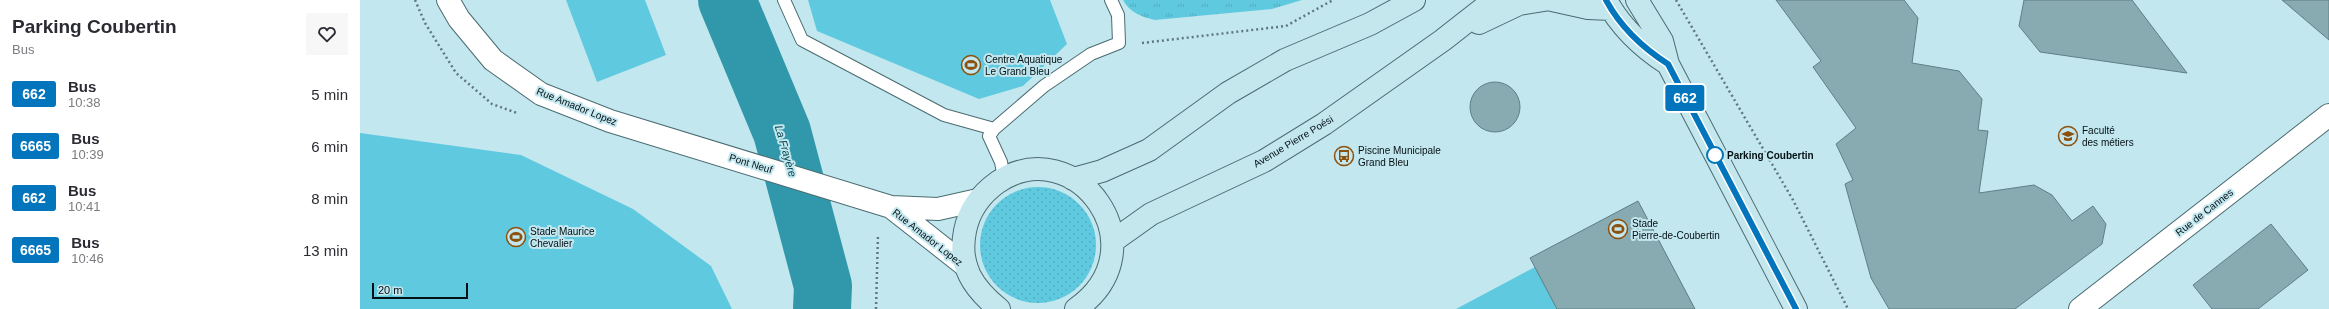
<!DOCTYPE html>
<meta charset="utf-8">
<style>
:root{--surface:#fff;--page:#f7f7f7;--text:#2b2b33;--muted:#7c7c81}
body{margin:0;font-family:Arial,sans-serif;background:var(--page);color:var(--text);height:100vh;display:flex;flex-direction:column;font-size:15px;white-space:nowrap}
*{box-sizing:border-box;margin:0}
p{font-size:13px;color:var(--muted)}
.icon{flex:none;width:22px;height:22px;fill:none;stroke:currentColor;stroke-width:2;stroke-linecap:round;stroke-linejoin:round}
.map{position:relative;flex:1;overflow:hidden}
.side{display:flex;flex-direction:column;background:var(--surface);width:360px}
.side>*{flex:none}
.badge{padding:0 8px;border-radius:3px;font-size:14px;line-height:26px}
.scale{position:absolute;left:12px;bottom:10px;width:96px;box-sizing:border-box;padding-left:4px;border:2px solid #041013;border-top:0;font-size:11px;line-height:14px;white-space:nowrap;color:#041013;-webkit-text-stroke:3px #c3e7ef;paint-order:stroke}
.map>.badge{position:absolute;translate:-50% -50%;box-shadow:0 0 0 2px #fff}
.round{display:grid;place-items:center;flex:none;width:42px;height:42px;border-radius:0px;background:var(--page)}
.headline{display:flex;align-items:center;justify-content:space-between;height:68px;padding:0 12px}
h1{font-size:19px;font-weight:700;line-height:30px}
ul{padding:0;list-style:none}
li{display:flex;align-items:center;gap:12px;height:52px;padding:0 12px}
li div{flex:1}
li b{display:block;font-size:15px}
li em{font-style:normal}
li .badge{min-width:44px;font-weight:700;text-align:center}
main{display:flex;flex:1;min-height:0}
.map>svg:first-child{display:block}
.grass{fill:url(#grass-tufts)}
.garden{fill:url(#garden-dots)}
.pitch{fill:#5fcadf}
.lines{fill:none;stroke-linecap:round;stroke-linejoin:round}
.river{stroke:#3098aa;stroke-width:58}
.building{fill:#88abb2;stroke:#5e7f86}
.service-casing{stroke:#4a6b71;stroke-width:14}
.minor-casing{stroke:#4a6b71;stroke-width:24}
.secondary-casing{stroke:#4a6b71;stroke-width:24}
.path{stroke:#60787d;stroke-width:2.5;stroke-dasharray:2 3;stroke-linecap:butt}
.service{stroke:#fff;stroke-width:12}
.minor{stroke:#fff;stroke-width:22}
.secondary{stroke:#c4e7ed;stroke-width:22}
.line-casing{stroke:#fff;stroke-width:9}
.line{stroke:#0275bc;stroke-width:6}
.stop-dot{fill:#fff;stroke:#0275bc;stroke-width:2}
.labels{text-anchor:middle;stroke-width:4;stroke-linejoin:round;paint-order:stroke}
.poi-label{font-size:10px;fill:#041013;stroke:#c3e7ef;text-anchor:start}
.street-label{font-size:10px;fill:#041013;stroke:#c3e7ef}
.stop-label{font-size:10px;font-weight:bold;fill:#041013;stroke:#c3e7ef;text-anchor:start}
.water-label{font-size:11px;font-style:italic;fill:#05444e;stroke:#c3e7ef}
</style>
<main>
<section class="side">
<div class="headline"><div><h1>Parking Coubertin</h1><p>Bus</p></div><a class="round"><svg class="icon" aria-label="heart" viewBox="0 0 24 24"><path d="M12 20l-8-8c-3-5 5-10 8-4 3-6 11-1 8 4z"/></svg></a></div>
<ul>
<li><span class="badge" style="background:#0275bc;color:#fff">662</span><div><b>Bus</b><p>10:38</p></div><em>5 min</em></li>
<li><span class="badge" style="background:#0275bc;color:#fff">6665</span><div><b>Bus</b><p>10:39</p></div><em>6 min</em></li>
<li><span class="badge" style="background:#0275bc;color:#fff">662</span><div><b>Bus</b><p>10:41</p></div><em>8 min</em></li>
<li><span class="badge" style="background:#0275bc;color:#fff">6665</span><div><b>Bus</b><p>10:46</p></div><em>13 min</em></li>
</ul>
</section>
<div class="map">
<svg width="1969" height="309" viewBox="0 0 1969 309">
<defs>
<pattern id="grass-tufts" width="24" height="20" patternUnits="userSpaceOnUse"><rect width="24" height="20" fill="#5fcadf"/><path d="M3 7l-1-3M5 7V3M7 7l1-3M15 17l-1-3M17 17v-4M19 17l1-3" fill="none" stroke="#51acbe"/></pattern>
<pattern id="garden-dots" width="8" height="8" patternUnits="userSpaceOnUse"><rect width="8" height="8" fill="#5fcadf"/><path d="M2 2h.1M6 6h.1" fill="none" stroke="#51acbe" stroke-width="1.8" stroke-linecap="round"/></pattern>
</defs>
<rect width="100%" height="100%" fill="#c3e7ef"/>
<path class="grass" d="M 763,0 L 942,0 L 912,9 L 795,20 C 782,17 770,13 763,0 Z"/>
<path class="garden" d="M620 245a58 58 0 1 1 116 0a58 58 0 1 1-116 0Z"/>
<path class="pitch" d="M 206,0 L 285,0 L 306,55 L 237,82 Z
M 448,0 L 690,0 L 707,44 L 663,86 L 619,99 L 457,31 Z
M 0,133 L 161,155 L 273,209 L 351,266 L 372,309 L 0,309 Z
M 1278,201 L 1335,309 L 1096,309 L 1175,267 L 1171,258 Z"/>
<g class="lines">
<path class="river" d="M 367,0 L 422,132 L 463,286 L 462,309"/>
</g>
<path class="building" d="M 1416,0 L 1544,0 L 1558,18 L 1552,63 L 1599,71 L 1622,99 L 1618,130 L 1628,131 L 1619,193 L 1674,185 L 1692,195 L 1712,221 L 1733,206 L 1746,224 L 1742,244 L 1655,309 L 1529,309 L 1511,278 L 1485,184 L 1493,180 L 1476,144 L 1496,128 L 1453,67 L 1461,61 Z
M 1664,0 L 1772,0 L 1827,73 L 1680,52 L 1659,26 Z
M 1922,0 L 1969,0 L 1969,40 Z
M1110 107a25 25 0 1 1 50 0a25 25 0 1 1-50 0Z
M 1278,201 L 1335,309 L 1197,309 L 1170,258 Z
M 1911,224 L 1948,270 L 1898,309 L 1852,309 L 1833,285 Z"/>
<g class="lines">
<g class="service-casing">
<path id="service" d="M 424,0 L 442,40 L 584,115 L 634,129
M 644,178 L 641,162 L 629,136 L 634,129 L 684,86 L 731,54 L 759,43 L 758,15 L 751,0"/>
</g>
<g class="minor-casing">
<path id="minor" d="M 88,0 L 99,19 L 133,60 L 181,94 L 250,121 L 531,207 L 578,209 L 618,200
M 531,207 L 606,266
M 1720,309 L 1969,115"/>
</g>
<g class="secondary-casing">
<path id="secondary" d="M 1192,0 L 1228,8 L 1251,9
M 1246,0 C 1260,26 1283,48 1308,64
M 1277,0 L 1302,41 L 1308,64 L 1436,309
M 1119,23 L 1159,4 L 1184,0
M 713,179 L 742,171 L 789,150 L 868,93 L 925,60 L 1010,24 L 1054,0
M 753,241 L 791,214 L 904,161 L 964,124 L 1083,40 L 1134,0
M 639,309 C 613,288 598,266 605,231 C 609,210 621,194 638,182 C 716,130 803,248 716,309"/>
</g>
<path class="path" d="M 55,0 L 65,23 L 96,73 L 132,104 L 157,113
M 1316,0 L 1433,200 L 1488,309
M 782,43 L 926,26 L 973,0
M 516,309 L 518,234"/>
<use href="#service" class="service"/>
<use href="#minor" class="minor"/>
<use href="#secondary" class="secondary"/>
</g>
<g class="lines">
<g class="line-casing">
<path id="line" d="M 1246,0 C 1260,26 1283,48 1308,64 L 1436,309"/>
</g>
<use href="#line" class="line"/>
</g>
<defs>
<g id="stadium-ring" transform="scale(1)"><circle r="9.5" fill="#c3e7ef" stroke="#8c510d" stroke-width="1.5"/><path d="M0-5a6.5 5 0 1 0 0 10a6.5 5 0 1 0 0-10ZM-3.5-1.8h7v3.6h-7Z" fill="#8c510d"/></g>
<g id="university-ring" transform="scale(1)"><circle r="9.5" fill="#c3e7ef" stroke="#8c510d" stroke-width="1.5"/><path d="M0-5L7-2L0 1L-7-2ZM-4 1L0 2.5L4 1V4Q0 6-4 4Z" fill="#8c510d"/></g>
<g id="bus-ring" transform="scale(1)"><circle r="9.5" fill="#c3e7ef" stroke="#8c510d" stroke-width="1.5"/><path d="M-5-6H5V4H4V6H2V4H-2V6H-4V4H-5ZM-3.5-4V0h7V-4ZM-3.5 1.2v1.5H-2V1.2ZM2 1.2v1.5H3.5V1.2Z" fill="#8c510d"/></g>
</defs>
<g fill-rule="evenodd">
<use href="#stadium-ring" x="611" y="65"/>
<use href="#university-ring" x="1708" y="136"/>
<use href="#bus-ring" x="984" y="156"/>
<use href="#stadium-ring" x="1258" y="229"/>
<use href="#stadium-ring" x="156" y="237"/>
</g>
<circle class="stop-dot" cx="1355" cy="155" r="8"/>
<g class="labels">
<g class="poi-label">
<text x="625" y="63">Centre Aquatique<tspan x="625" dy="12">Le Grand Bleu</tspan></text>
<text x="1722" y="134">Faculté<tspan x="1722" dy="12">des métiers</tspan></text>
<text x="998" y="154">Piscine Municipale<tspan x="998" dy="12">Grand Bleu</tspan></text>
<text x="1272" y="227">Stade<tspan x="1272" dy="12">Pierre-de-Coubertin</tspan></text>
<text x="170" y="235">Stade Maurice<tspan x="170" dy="12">Chevalier</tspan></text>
</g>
<g class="street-label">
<text transform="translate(217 106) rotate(22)" y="4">Rue Amador Lopez</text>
<text transform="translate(933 141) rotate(-31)" y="4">Avenue Pierre Poési</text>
<text transform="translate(391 163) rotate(17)" y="4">Pont Neuf</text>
<text transform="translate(1844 212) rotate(-38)" y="4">Rue de Cannes</text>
<text transform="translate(568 237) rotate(38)" y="4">Rue Amador Lopez</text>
</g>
<g class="stop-label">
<text x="1367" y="159">Parking Coubertin</text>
</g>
<g class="water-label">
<text transform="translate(426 151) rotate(74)" y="4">La Frayère</text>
</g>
</g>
</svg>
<div class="scale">20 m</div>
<b class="badge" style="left:1325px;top:98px;background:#0275bc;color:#fff">662</b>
</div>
</main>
